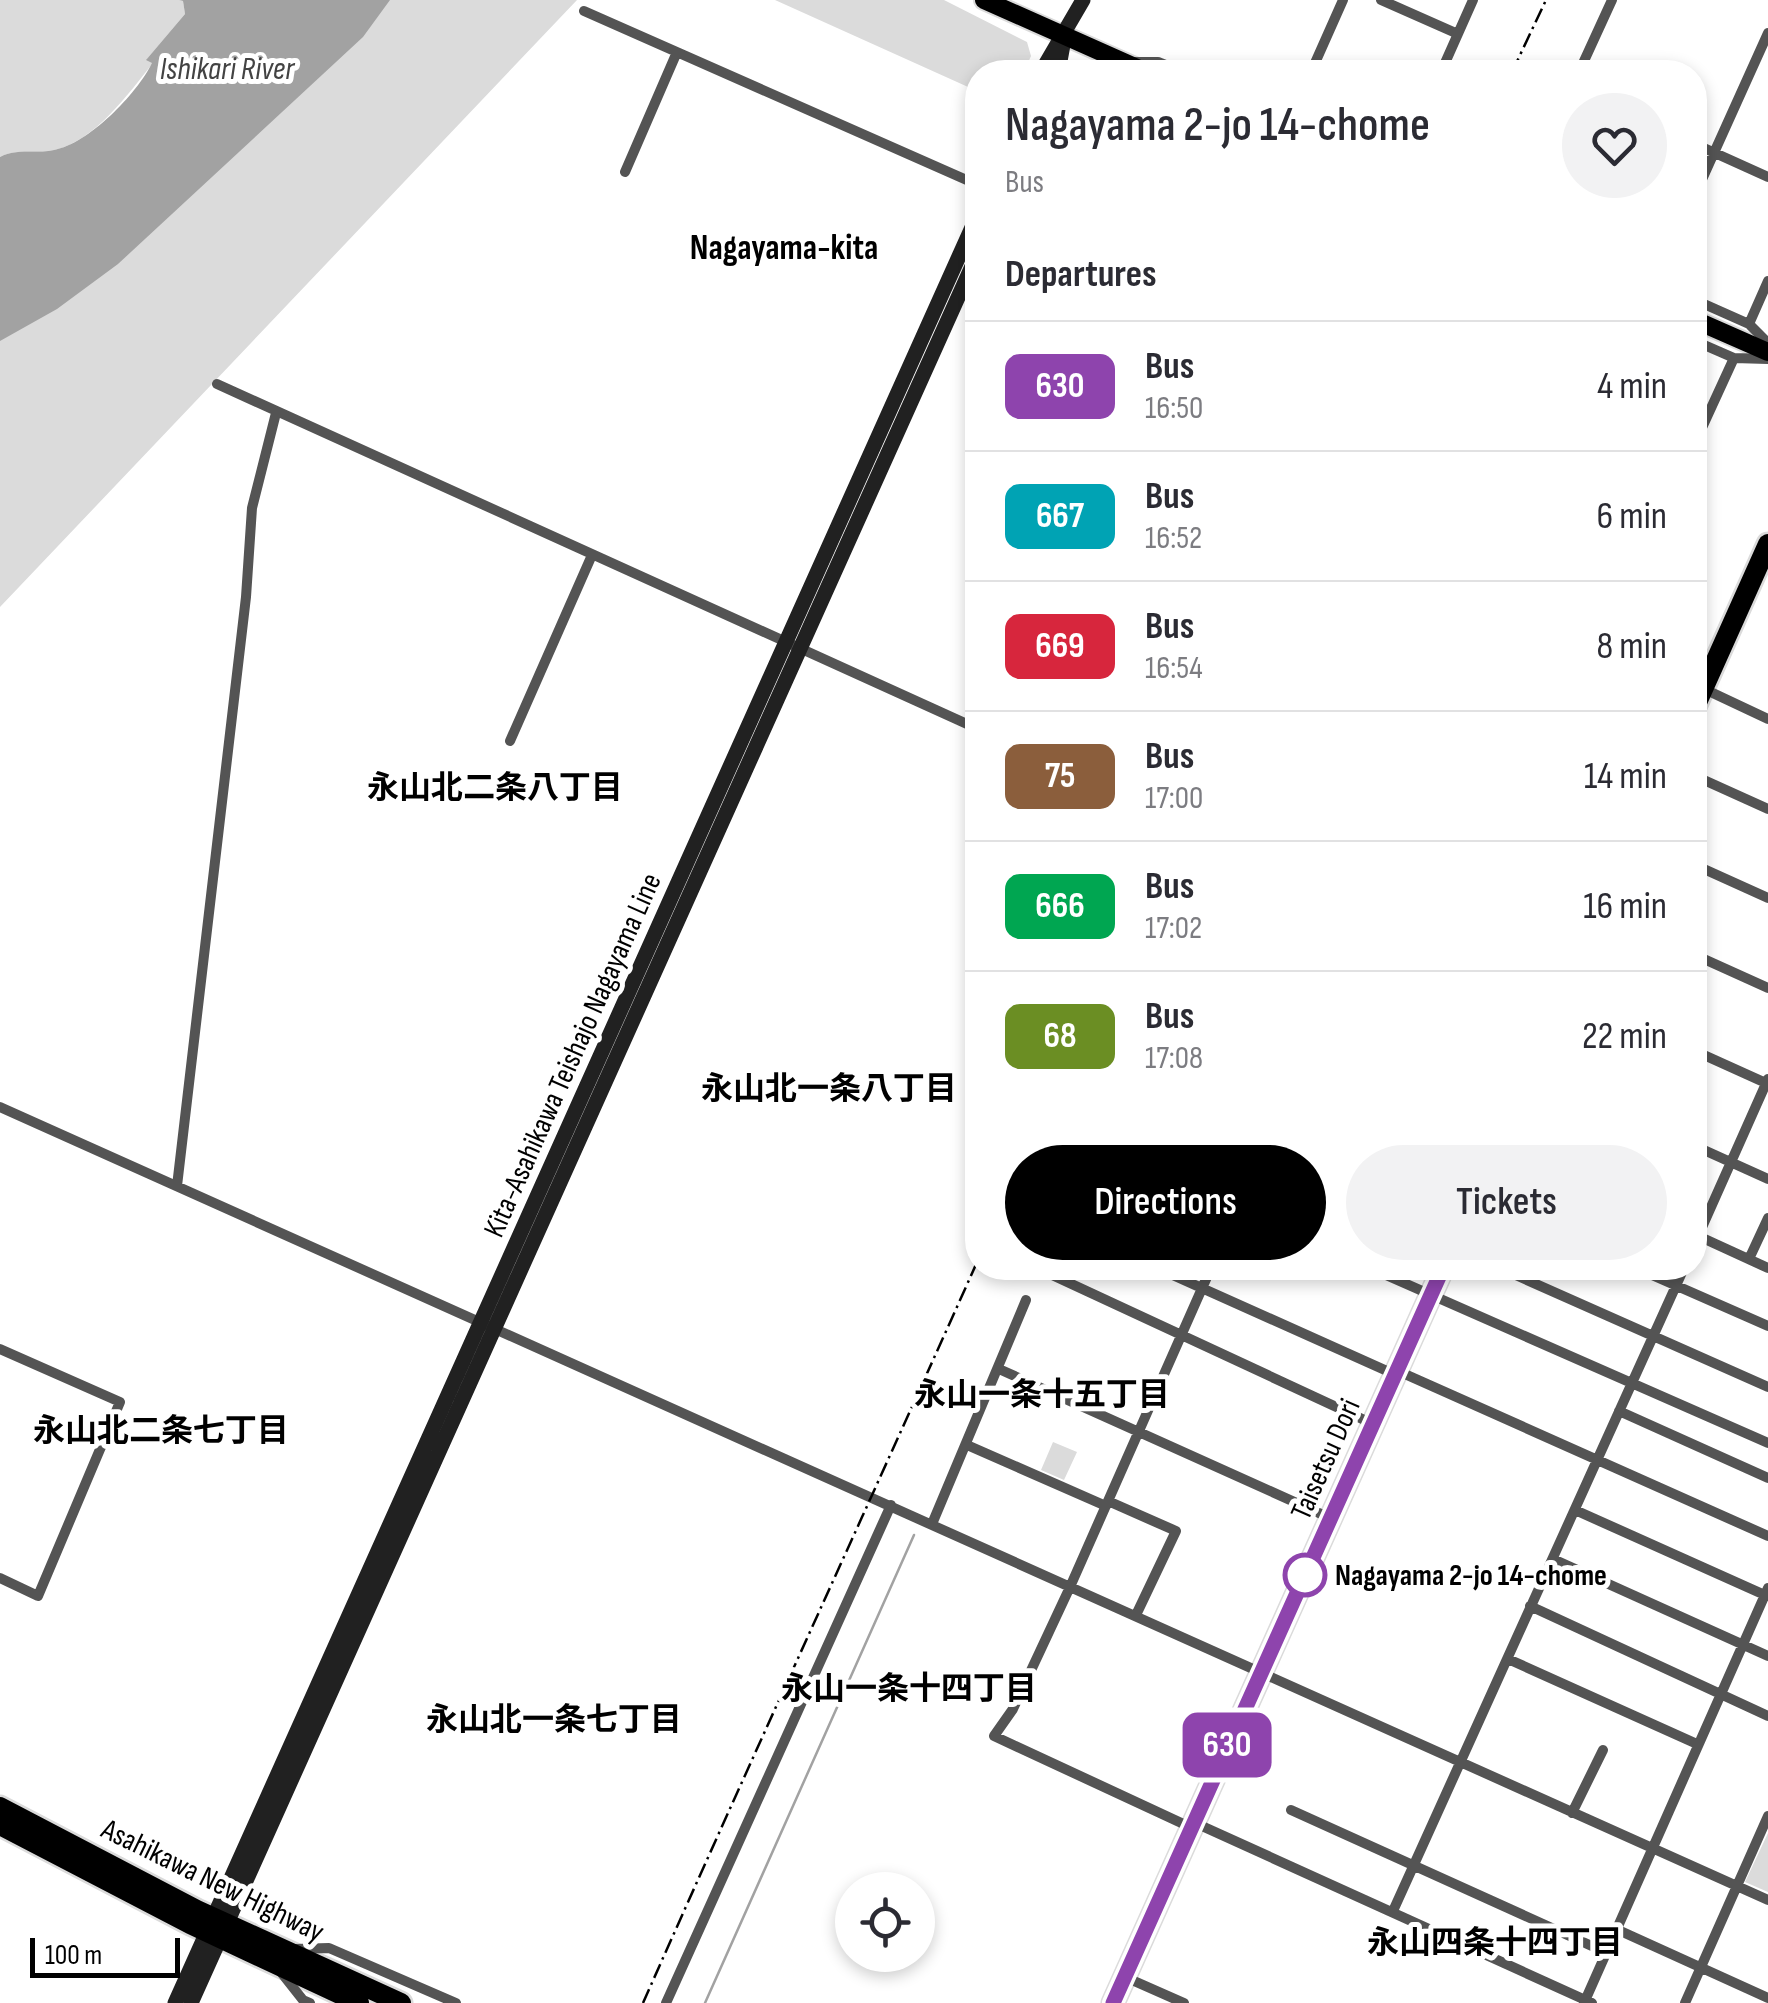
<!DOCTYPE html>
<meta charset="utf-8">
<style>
:root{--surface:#fff;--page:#f2f2f3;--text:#2b2b33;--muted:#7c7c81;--line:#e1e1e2;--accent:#000}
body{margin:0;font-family:"Sofia Sans Condensed","Noto Sans JP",sans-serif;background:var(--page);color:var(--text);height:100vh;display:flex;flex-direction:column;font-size:38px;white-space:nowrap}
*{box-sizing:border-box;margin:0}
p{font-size:32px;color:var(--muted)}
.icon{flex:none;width:55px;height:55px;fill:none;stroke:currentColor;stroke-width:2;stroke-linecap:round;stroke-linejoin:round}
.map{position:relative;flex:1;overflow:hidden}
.details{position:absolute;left:965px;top:60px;width:742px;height:1220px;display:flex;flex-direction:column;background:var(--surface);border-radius:40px;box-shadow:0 5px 15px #0003}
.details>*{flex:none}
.badge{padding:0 20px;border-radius:15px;font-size:35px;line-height:65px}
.buttons{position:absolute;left:835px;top:1872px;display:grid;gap:20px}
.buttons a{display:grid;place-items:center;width:100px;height:100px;border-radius:50%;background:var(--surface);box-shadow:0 5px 15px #0003;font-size:50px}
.scale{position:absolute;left:30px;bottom:25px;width:150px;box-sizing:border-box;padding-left:10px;border:5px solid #000;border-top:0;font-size:28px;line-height:35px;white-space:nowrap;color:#000;-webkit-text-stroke:8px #fff;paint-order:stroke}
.map>.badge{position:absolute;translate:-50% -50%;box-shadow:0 0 0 5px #fff}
h2{padding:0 40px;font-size:38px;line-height:90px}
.round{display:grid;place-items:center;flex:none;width:105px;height:105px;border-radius:52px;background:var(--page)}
.summary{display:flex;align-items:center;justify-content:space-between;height:170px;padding:0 40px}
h1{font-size:48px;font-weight:600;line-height:75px}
.cta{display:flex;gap:20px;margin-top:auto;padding:20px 40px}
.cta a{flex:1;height:115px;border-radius:60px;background:var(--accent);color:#fff;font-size:40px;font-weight:600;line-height:115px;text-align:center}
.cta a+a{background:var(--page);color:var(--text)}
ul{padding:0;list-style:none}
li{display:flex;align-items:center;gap:30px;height:130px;padding:0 40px;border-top:2px solid var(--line)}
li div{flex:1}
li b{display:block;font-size:38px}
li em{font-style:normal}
li .badge{min-width:110px;font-weight:700;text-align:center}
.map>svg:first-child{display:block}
.green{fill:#dbdbdb}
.water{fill:#a2a2a2}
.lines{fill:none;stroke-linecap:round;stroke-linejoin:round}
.stream{stroke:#a2a2a2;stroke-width:2.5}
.primary-casing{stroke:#dbdbdb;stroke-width:22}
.highway-casing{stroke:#dbdbdb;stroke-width:25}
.street{stroke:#545454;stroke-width:10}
.secondary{stroke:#212121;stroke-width:15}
.primary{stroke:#000;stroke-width:18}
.highway{stroke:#000;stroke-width:20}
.rail{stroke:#000;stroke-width:2.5;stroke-dasharray:15 5 2.5 5;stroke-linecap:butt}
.line-casing{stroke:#fff;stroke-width:22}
.line{stroke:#8e44ad;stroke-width:15}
.stop-dot{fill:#fff;stroke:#8e44ad;stroke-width:5}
.labels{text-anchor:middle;stroke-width:10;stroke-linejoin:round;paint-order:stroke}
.street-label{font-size:30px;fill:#000;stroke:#fff}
.stop-label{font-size:30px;font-weight:bold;fill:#000;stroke:#fff;text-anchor:start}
.water-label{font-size:32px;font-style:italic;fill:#434343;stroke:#fff}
.neighbourhood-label{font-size:32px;font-weight:bold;fill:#000;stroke:#fff}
.quarter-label{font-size:35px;font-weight:bold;fill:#000;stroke:#fff}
</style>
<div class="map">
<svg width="1768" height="2003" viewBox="0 0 1768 2003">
<rect width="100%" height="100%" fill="#fff"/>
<path class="green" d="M 0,0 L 179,0 L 183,1 L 185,14 L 147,59 L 153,63 C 128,94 95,141 54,150 C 35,154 18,148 0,157 Z
M 380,0 L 577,0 L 0,607 L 0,340 Z
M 775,0 L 944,0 L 1027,42 L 1031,56 L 1024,72 L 978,72 L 977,91 Z
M 1053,1442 L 1077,1452 L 1064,1480 L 1041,1470 Z
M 1768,1833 L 1768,1892 L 1745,1882 Z"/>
<path class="water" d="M 179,0 L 390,0 L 363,37 L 118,264 L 57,309 L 0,341 L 0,157 C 18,148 35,154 54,150 C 88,144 137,94 152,63 L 146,60 L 185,14 L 183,1 Z"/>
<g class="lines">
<path class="stream" d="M 705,2003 L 914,1535"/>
<g class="primary-casing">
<path id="primary" d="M 984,0 L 1146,72
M 1695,320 L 1768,352"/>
</g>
<g class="highway-casing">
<path id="highway" d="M 1695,707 L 1768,544
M 0,1807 L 197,1910 L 401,2003
M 0,1825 L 190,1924 L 359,2003
M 1113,2003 L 1443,1268"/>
</g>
<path class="street" d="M 1381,0 L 1458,34
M 584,11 L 978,185
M 1134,62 L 1158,62 L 1183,72
M 1311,72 L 1343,0
M 1441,72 L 1473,0
M 1579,72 L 1612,0
M 1695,144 L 1768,177
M 625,172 L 677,52
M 1695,195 L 1768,33
M 1695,300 L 1749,324 L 1768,343
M 1749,324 L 1768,281
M 1695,341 L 1734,358
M 217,384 L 978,729
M 1695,443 L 1734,358 L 1768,359
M 1700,687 L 1768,719
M 969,725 L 978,707
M 510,741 L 592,555
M 1695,776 L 1768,809
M 1695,865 L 1768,898
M 1695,955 L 1768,988
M 1695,1051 L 1768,1084
M 0,1107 L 1768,1900
M 1695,1146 L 1768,1179
M 177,1186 L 246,597 L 252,508 L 276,413
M 1696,1235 L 1768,1268
M 1695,1243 L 1768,1079
M 1749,1259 L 1768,1218
M 1037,1268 L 1373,1424
M 1157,1268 L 1396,1375
M 1370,1268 L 1768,1443
M 1500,1268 L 1768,1387
M 1636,1268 L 1768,1326
M 0,1349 L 120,1402 L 38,1596 L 0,1578
M 999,1369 L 1330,1518
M 1398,1371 L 1768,1536
M 1619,1411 L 1768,1478
M 967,1445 L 1106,1506
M 1108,1501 L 1176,1531 L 1136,1615
M 1575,1510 L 1767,1596
M 932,1524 L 1026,1300
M 1553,1559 L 1768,1656
M 1530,1606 L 1768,1716
M 1508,1659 L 1697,1744
M 1291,1810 L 1605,1952
M 1572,1813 L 1603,1750
M 1193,1822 L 1592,2003
M 1190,1827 L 994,1736 L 1013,1709 L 1070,1587 L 1211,1268
M 1393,1911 L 1684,1268
M 1616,1929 L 1768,1998
M 295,1949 L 329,1948 L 456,2003
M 280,1971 L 303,2000 L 310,2003
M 1125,1977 L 1184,2003
M 666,2003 L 891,1505
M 1584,2003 L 1768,1588
M 1685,2003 L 1768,1816"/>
<path class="secondary" d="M 1041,72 L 1083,0
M 1058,72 L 1063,45
M 175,2003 L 978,214
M 191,2003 L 978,253"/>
<use href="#primary" class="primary"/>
<use href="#highway" class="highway"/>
<path class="rail" d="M 1512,72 L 1546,0
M 643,2003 C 753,1755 867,1508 978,1260"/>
</g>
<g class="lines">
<g class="line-casing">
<path id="line" d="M 1113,2003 L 1443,1268"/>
</g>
<use href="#line" class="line"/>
</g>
<circle class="stop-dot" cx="1305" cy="1575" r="20"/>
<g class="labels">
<g class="street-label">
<text transform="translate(572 1055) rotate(-66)" y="10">Kita-Asahikawa Teishajo Nagayama Line</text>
<text transform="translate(1325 1459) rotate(-66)" y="10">Taisetsu Dori</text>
<text transform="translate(213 1880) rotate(26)" y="10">Asahikawa New Highway</text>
</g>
<g class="stop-label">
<text x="1335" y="1585">Nagayama 2-jo 14-chome</text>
</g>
<g class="water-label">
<text x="227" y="79">Ishikari River</text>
</g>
<g class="neighbourhood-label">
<text x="495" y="798">永山北二条八丁目</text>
<text x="829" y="1099">永山北一条八丁目</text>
<text x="1042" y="1405">永山一条十五丁目</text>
<text x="161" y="1441">永山北二条七丁目</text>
<text x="909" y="1699">永山一条十四丁目</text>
<text x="554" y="1730">永山北一条七丁目</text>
<text x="1495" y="1953">永山四条十四丁目</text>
</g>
<g class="quarter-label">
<text x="784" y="259">Nagayama-kita</text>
</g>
</g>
</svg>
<div class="buttons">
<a><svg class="icon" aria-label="locate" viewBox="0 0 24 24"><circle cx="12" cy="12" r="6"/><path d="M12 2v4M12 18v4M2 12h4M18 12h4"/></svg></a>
</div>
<div class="scale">100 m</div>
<b class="badge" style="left:1227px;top:1745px;background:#8e44ad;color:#fff">630</b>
<section class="details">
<div class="summary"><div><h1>Nagayama 2-jo 14-chome</h1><p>Bus</p></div><a class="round"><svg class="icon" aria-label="heart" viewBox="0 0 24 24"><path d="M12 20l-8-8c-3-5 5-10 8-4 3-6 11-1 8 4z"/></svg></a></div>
<h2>Departures</h2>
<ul>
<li><span class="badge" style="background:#8e44ad;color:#fff">630</span><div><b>Bus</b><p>16:50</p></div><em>4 min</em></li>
<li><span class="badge" style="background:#00a3b4;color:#fff">667</span><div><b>Bus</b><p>16:52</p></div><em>6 min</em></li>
<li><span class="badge" style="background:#d7263d;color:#fff">669</span><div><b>Bus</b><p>16:54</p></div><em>8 min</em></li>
<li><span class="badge" style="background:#8b5e3c;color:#fff">75</span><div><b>Bus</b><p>17:00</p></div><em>14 min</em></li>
<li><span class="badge" style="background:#00a651;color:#fff">666</span><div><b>Bus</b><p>17:02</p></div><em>16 min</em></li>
<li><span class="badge" style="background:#6b8e23;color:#fff">68</span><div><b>Bus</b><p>17:08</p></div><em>22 min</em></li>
</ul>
<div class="cta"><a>Directions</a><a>Tickets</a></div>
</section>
</div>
